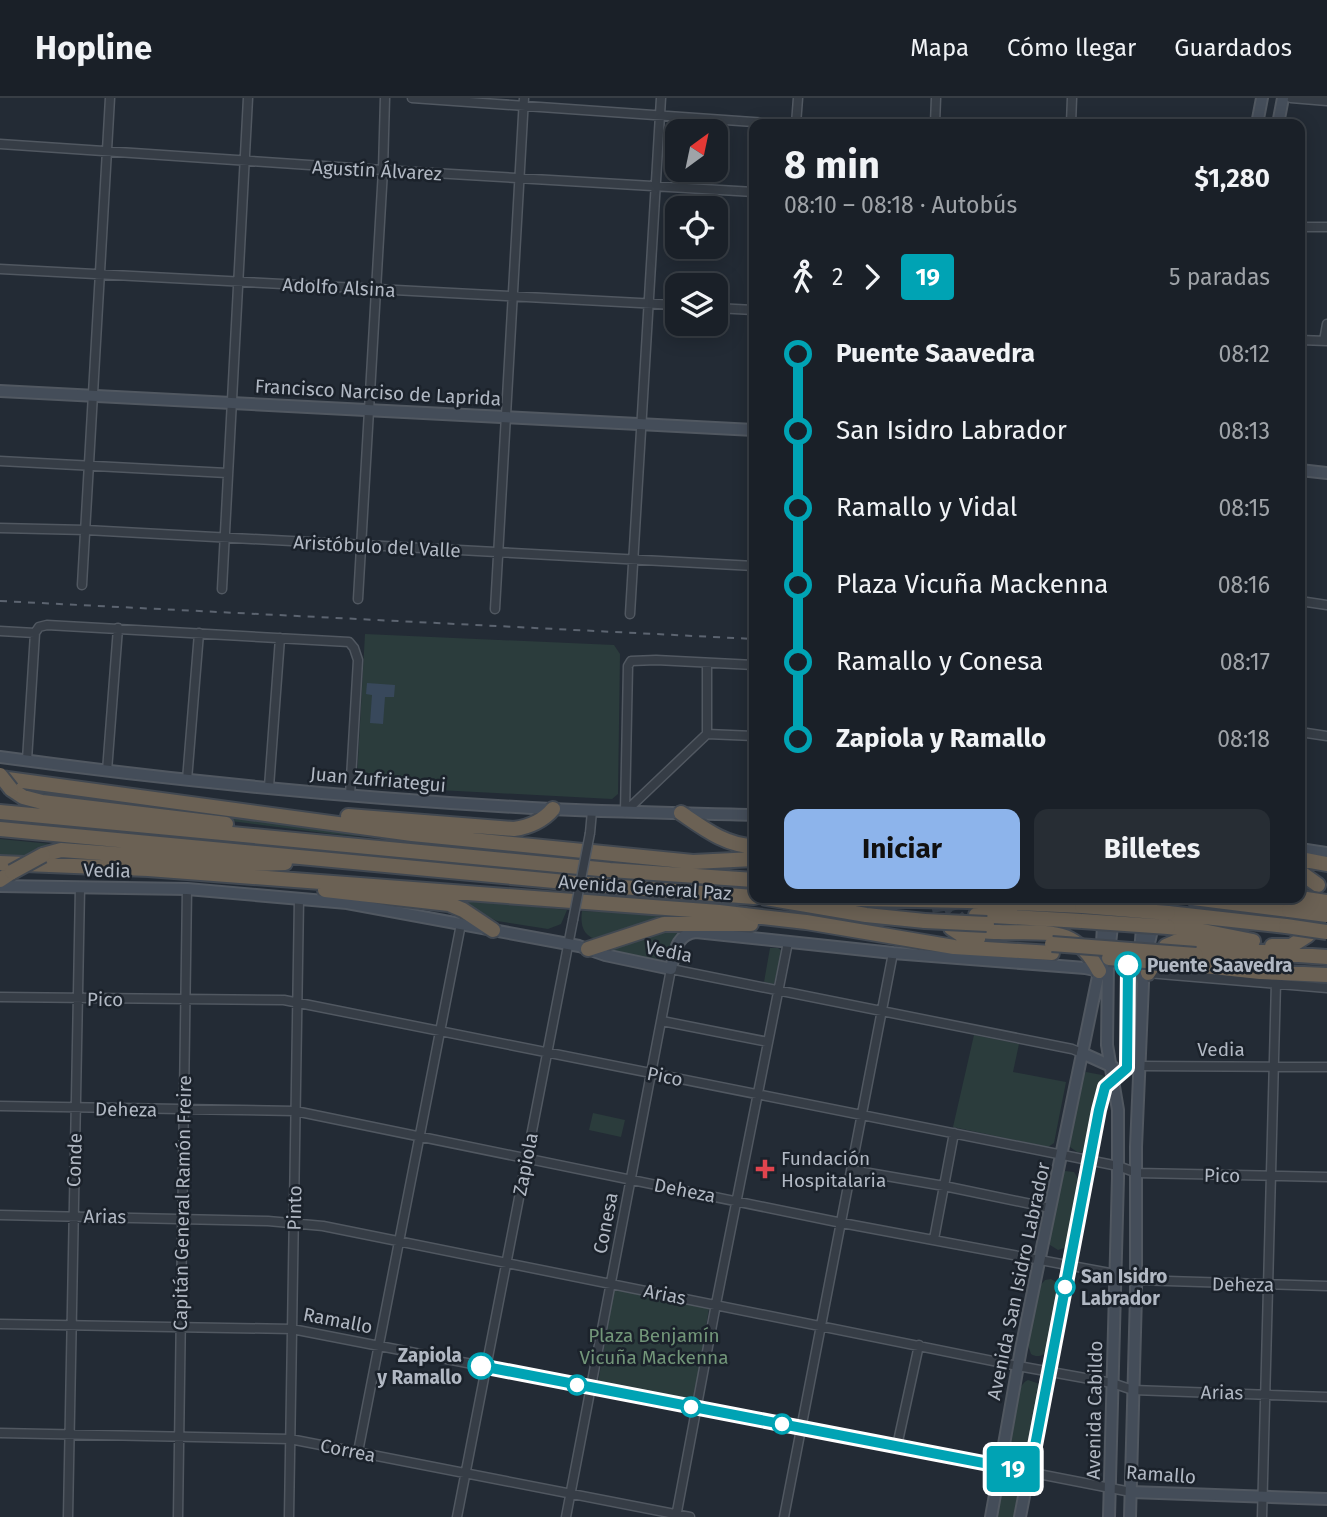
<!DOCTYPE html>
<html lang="es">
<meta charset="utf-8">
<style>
:root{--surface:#1a2028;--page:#272d34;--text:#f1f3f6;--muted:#9fa3a8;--line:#383e45;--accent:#8db4eb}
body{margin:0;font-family:"Fira Sans",sans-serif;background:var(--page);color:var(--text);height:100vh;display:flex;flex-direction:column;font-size:26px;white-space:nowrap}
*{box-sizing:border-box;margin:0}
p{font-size:23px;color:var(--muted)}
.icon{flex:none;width:38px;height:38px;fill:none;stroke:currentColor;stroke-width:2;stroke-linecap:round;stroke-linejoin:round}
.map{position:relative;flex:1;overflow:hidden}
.side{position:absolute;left:749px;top:21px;width:556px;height:784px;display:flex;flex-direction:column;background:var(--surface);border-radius:14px;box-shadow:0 4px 18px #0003,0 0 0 2px var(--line)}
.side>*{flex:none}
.badge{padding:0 14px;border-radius:5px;font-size:24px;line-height:46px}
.needle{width:46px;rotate:33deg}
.fabs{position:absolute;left:665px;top:21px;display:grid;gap:14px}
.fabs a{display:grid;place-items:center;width:63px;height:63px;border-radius:14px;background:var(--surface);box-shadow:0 4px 18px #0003,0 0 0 2px var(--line);font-size:35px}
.map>.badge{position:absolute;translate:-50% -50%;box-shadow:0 0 0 4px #fff}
.legs{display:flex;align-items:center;gap:10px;height:77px;padding:0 35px;font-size:23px}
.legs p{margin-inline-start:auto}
.headline{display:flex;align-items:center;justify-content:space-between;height:119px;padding:0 35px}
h1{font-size:38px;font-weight:700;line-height:52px}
.action{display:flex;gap:14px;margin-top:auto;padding:14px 35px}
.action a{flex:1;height:80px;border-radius:14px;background:var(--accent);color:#111;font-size:28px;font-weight:700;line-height:80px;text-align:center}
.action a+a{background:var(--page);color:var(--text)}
ul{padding:0 35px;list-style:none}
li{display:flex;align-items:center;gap:24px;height:77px;font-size:26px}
li i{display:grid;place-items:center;width:10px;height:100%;margin:0 9px;background:currentColor}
li i::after{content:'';width:18px;height:18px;margin:-9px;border:5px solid;border-radius:50%;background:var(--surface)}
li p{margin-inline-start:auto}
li:first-child i{background:linear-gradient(#0000 50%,currentColor 0)}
li:last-child i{background:linear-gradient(currentColor 50%,#0000 0)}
header{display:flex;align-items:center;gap:42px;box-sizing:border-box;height:98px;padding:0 35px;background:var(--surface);border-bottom:2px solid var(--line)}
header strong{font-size:33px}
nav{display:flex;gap:38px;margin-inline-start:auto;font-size:24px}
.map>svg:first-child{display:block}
.green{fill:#2b3c3c}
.water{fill:#38485b}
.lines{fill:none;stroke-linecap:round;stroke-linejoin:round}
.secondary-tunnel{stroke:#38404a;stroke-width:10;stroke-dasharray:10 5;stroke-linecap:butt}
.highway-tunnel{stroke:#38404a;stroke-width:14;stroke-dasharray:14 7;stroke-linecap:butt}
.street-casing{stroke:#515861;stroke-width:11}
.secondary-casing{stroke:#515861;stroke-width:14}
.highway-casing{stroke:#414851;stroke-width:18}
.street{stroke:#363d46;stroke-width:8}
.secondary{stroke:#444d59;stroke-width:10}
.highway{stroke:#6b6154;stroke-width:14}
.rail{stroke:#5c6470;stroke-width:2;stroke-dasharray:7 7;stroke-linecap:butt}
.street-bridge-casing{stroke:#515861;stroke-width:11;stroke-linecap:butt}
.highway-bridge-casing{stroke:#414851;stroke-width:18;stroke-linecap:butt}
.street-bridge{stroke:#363d46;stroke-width:8}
.highway-bridge{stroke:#6b6154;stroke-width:14}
.line-1-casing{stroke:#fff;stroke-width:16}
.line-1{stroke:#00a3b4;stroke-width:10}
.stop-1-dot{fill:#fff;stroke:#00a3b4;stroke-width:3.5}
.health-dot{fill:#e0444e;stroke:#1b222b;stroke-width:2.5}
.labels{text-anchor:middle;stroke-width:5;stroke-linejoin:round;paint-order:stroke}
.street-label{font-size:19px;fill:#b1b8c3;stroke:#1b222b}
.stop-label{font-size:19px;font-weight:bold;fill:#b1b8c3;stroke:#1b222b;text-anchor:start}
.poi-label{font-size:19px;fill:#b1b8c3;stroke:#1b222b;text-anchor:start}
.park-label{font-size:19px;fill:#729679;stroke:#1b222b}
</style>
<header>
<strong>Hopline</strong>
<nav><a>Mapa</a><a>Cómo llegar</a><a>Guardados</a></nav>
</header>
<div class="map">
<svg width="1327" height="1419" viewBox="0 0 1327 1419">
<rect width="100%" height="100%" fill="#232b35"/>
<path class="green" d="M 365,536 L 614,547 L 620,556 L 618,696 L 612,701 L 361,688 L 357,680 Z
M 19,691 L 58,697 L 458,747 L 332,736 L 59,701 Z
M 0,741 L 72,748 L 29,760 L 0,759 Z
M 353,790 L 567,812 L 561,826 L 548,831 L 497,823 L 474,812 Z
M 582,813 L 730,819 L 745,820 L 667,819 L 598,842 C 583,838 580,827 582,813 Z
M 689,828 L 677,836 L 661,864 L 611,854 L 608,851 L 646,835 Z
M 770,850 L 778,850 L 782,853 L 774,886 L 764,884 Z
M 974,937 L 1019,946 L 1013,974 L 1066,984 L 1054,1045 L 1048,1049 L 953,1029 Z
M 1086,974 L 1102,977 L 1105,979 L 1096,1001 L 1085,1050 L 1082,1054 L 1077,1054 L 1070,1049 L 1070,1044 L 1083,976 Z
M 593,1015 L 625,1022 L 621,1039 L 589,1032 Z
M 1065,1073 L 1074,1074 L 1079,1082 L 1068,1145 L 1064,1150 L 1058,1152 L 1050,1147 L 1049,1140 L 1061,1077 Z
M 1051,1181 L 1056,1184 L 1058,1190 L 1047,1252 C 1044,1258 1037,1260 1031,1256 L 1028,1247 L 1039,1189 L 1045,1182 Z
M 614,1191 L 709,1210 L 694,1305 L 598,1285 Z
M 1028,1282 L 1037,1285 L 1039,1291 L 1026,1353 C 1021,1362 1011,1362 1007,1352 C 1010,1335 1013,1288 1028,1282 Z
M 1008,1385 L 1014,1386 L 1018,1394 L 1014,1419 L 994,1419 L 1000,1390 Z"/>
<path class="water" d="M 367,585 L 395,587 L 394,599 L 385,599 L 383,626 L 370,625 L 372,597 L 366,596 Z"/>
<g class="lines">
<path class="secondary-tunnel" d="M 1143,821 L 1145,800
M 1153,821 L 1153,800"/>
<path class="highway-tunnel" d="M 1303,786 L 1314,798 L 1318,810
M 937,800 L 940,816 L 951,830
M 948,800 L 952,813 L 967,829"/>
<g class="street-casing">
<path id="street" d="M 412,0 L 782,26
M 1291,0 L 1327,3
M 796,26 L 798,0
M 935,26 L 936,0
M 1071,26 L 1072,0
M 0,46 L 383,72 L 754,94
M 1300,129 L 1327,129
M 0,171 L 677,207
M 716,210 L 754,212
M 1300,242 L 1327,243
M 1324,243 L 1327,226
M 0,363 L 227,375
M 0,430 L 86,432 L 754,468
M 82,487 L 110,0
M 222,491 L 248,0
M 358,501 L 383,72 L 385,0
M 1300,503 L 1327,507
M 495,511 L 524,0
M 630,516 L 661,0
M 0,533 L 35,535 L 39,529 L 47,527 L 349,544 L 354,550 L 358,562 L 350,697
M 1300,634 L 1327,638
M 707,636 L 707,565
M 27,662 L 35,535
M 107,673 L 118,530
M 187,682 L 199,535
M 269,689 L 280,540
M 625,714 L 628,568 L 631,563 L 656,562 L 754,567
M 625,714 L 707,636 L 754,638
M 590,735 L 592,713
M 1148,875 L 1327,890
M 0,899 L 284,902 L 1118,1068 L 1137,1075 L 1327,1079
M 662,923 L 768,944
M 1140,968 L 1327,969
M 0,1008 L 295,1013 L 842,1125 L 1115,1176 L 1136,1182 L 1327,1188
M 852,1072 L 944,1088 L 1050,1110
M 0,1117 L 268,1123 L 323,1128 L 1018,1268 L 1112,1285 L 1133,1292 L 1327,1299
M 934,1141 L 954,1035
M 0,1226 L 292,1231 L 1131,1394
M 0,1335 L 290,1341 L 690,1419
M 897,1348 L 919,1247
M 358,1354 L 461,826
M 68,1419 L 80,790
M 178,1419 L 187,791
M 289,1419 L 299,801
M 457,1419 L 573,822
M 566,1419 L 671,871 L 1072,951 L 1082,955
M 676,1419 L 716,1206 L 788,844
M 784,1419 L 893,855
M 1262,1419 L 1276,884"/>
</g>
<g class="secondary-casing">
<path id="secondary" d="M 1257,26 L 1262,0
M 1278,26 L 1283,0
M 0,293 L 754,332
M 1300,372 L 1327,375
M 0,659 C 176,683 354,700 532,710 C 606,714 680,715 754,717
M 1300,751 L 1327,755
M 0,788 L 187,791 L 347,805 L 579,848 L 605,857 L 671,871 C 675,854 676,836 696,834 L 893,855 L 1085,870 L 1099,873
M 1146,859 L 1152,832
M 1082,955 L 1113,969
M 1131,1394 L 1327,1401
M 991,1419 L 1021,1251 L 1101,864 L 1103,827
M 1020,1419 L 1099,1012 L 1106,989 L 1127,970
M 1109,1419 L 1118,1080 L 1118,1012 L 1107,947 L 1108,864 L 1112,828
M 1130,1419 L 1136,1197 L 1136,1049 L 1143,885 L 1139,866 L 1142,830"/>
</g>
<g class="highway-casing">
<path id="highway" d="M 0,680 L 412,736 L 693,764 L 754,761
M 11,691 L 23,699 L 42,704 L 226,726
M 0,714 L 610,772 L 754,782
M 681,715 C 703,730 726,748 754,748
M 348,718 L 514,731 C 529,729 544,722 553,711
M 0,731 L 608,788 L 754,799
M 43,757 L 61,752 L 251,766 L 285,765
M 1300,761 L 1327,766
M 0,765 L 148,771 L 719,814 L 806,824 L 954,849 L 1052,855
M 1300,774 L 1318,787
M 0,782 L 12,774
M 325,792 L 449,806 L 463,812 L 493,832
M 766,800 L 866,817 L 925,823
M 806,800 L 917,802
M 1193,800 L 1289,812
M 968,803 L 1082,808
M 1168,815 L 1286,828
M 976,817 L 1082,823
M 967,829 C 977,834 988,834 999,834 C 1046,836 1074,826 1099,873
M 1168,829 L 1198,832 L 1253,843
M 951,830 L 963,838 L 978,841
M 1272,848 L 1291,848 L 1308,837
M 588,851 L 664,826 L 751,826
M 1196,857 L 1278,866
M 1195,867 L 1260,874 L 1327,877
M 1148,875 L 1166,848 L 1180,842 L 1270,855 L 1327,859"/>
</g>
<use href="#street" class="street"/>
<use href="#secondary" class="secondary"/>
<use href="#highway" class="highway"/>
<path class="rail" d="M 0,503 L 754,541"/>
<g class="street-bridge-casing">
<path id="street-bridge" d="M 573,822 L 590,735"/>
</g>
<g class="highway-bridge-casing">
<path id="highway-bridge" d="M 0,677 L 11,691
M 12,774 L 43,757
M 1300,800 L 1327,804
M 917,802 L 968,803
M 1082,808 L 1168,815
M 1289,812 L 1327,817
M 925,823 L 987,826
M 1082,823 L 1168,829
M 1286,828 L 1327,834
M 1052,846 L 1196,857
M 1109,860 L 1195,867"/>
</g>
<use href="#street-bridge" class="street-bridge"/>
<use href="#highway-bridge" class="highway-bridge"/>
</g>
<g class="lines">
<g class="line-1-casing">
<path id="line-1" d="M 481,1268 L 1030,1374 L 1099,1012 L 1105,989 L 1127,970 L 1128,867"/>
</g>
<use href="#line-1" class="line-1"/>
</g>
<g class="stop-1-dot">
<circle cx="1128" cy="867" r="12"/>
<circle cx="1065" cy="1189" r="9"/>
<circle cx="481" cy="1268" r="12"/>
<circle cx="577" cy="1287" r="9"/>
<circle cx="691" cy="1309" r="9"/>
<circle cx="782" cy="1326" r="9"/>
</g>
<path class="health-dot" d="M761.5 1060.5h7v7h7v7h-7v7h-7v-7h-7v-7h7z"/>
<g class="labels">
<g class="street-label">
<text transform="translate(377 72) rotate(3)" y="7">Agustín Álvarez</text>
<text transform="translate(339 189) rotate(3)" y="7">Adolfo Alsina</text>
<text transform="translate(378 294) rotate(3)" y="7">Francisco Narciso de Laprida</text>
<text transform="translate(377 448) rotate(3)" y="7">Aristóbulo del Valle</text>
<text transform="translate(378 681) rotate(5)" y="7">Juan Zufriategui</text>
<text transform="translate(107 772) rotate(1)" y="7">Vedia</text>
<text transform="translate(645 789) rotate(4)" y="7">Avenida General Paz</text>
<text transform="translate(669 853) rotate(11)" y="7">Vedia</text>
<text transform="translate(105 901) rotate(1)" y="7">Pico</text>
<text x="1221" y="958">Vedia</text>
<text transform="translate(665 978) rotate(11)" y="7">Pico</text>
<text transform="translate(126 1011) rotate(1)" y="7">Deheza</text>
<text transform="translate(74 1062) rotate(-88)" y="7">Conde</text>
<text transform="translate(525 1066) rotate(-79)" y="7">Zapiola</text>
<text transform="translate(1222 1077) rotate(1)" y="7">Pico</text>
<text transform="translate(685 1092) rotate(11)" y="7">Deheza</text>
<text transform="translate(182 1105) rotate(-89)" y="7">Capitán General Ramón Freire</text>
<text transform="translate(294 1110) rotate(-89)" y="7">Pinto</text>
<text transform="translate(105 1118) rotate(1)" y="7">Arias</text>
<text transform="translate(605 1125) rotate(-79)" y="7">Conesa</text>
<text transform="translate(1018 1183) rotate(-78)" y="7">Avenida San Isidro Labrador</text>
<text transform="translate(1243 1186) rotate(1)" y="7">Deheza</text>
<text transform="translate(665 1196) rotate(11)" y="7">Arias</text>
<text transform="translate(338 1222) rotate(11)" y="7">Ramallo</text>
<text transform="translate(1222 1294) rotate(1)" y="7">Arias</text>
<text transform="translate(1094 1312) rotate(-89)" y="7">Avenida Cabildo</text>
<text transform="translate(348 1352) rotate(11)" y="7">Correa</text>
<text transform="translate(1161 1376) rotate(4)" y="7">Ramallo</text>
</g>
<g class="stop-label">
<text x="1147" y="874">Puente Saavedra</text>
<text x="1081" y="1185">San Isidro<tspan x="1081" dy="22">Labrador</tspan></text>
<text x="462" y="1264" text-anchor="end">Zapiola<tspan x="462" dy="22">y Ramallo</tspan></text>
</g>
<g class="poi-label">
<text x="781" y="1067">Fundación<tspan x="781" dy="22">Hospitalaria</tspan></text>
</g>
<g class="park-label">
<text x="654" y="1244">Plaza Benjamín<tspan x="654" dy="22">Vicuña Mackenna</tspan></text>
</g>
</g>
</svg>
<div class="fabs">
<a><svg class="needle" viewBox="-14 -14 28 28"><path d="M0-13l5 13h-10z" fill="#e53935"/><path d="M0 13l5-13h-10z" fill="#9fa3a8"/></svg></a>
<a><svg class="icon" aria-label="locate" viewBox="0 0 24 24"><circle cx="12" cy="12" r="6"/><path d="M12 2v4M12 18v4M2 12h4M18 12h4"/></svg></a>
<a><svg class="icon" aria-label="layers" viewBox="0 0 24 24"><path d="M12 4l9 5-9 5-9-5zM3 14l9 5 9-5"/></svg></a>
</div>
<b class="badge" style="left:1013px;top:1371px;background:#00a3b4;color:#fff">19</b>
<section class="side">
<div class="headline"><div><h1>8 min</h1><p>08:10 – 08:18 · Autobús</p></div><b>$1,280</b></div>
<div class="legs"><svg class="icon" aria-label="walk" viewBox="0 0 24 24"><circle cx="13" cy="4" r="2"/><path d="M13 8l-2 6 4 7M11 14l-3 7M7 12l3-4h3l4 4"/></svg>2<svg class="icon" aria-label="forward" viewBox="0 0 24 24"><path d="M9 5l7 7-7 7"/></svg><b class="badge" style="background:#00a3b4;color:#fff">19</b><p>5 paradas</p></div>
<ul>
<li><i style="color:#00a3b4"></i><b>Puente Saavedra</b><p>08:12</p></li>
<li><i style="color:#00a3b4"></i><span>San Isidro Labrador</span><p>08:13</p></li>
<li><i style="color:#00a3b4"></i><span>Ramallo y Vidal</span><p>08:15</p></li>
<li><i style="color:#00a3b4"></i><span>Plaza Vicuña Mackenna</span><p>08:16</p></li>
<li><i style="color:#00a3b4"></i><span>Ramallo y Conesa</span><p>08:17</p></li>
<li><i style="color:#00a3b4"></i><b>Zapiola y Ramallo</b><p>08:18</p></li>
</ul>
<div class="action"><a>Iniciar</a><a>Billetes</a></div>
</section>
</div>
